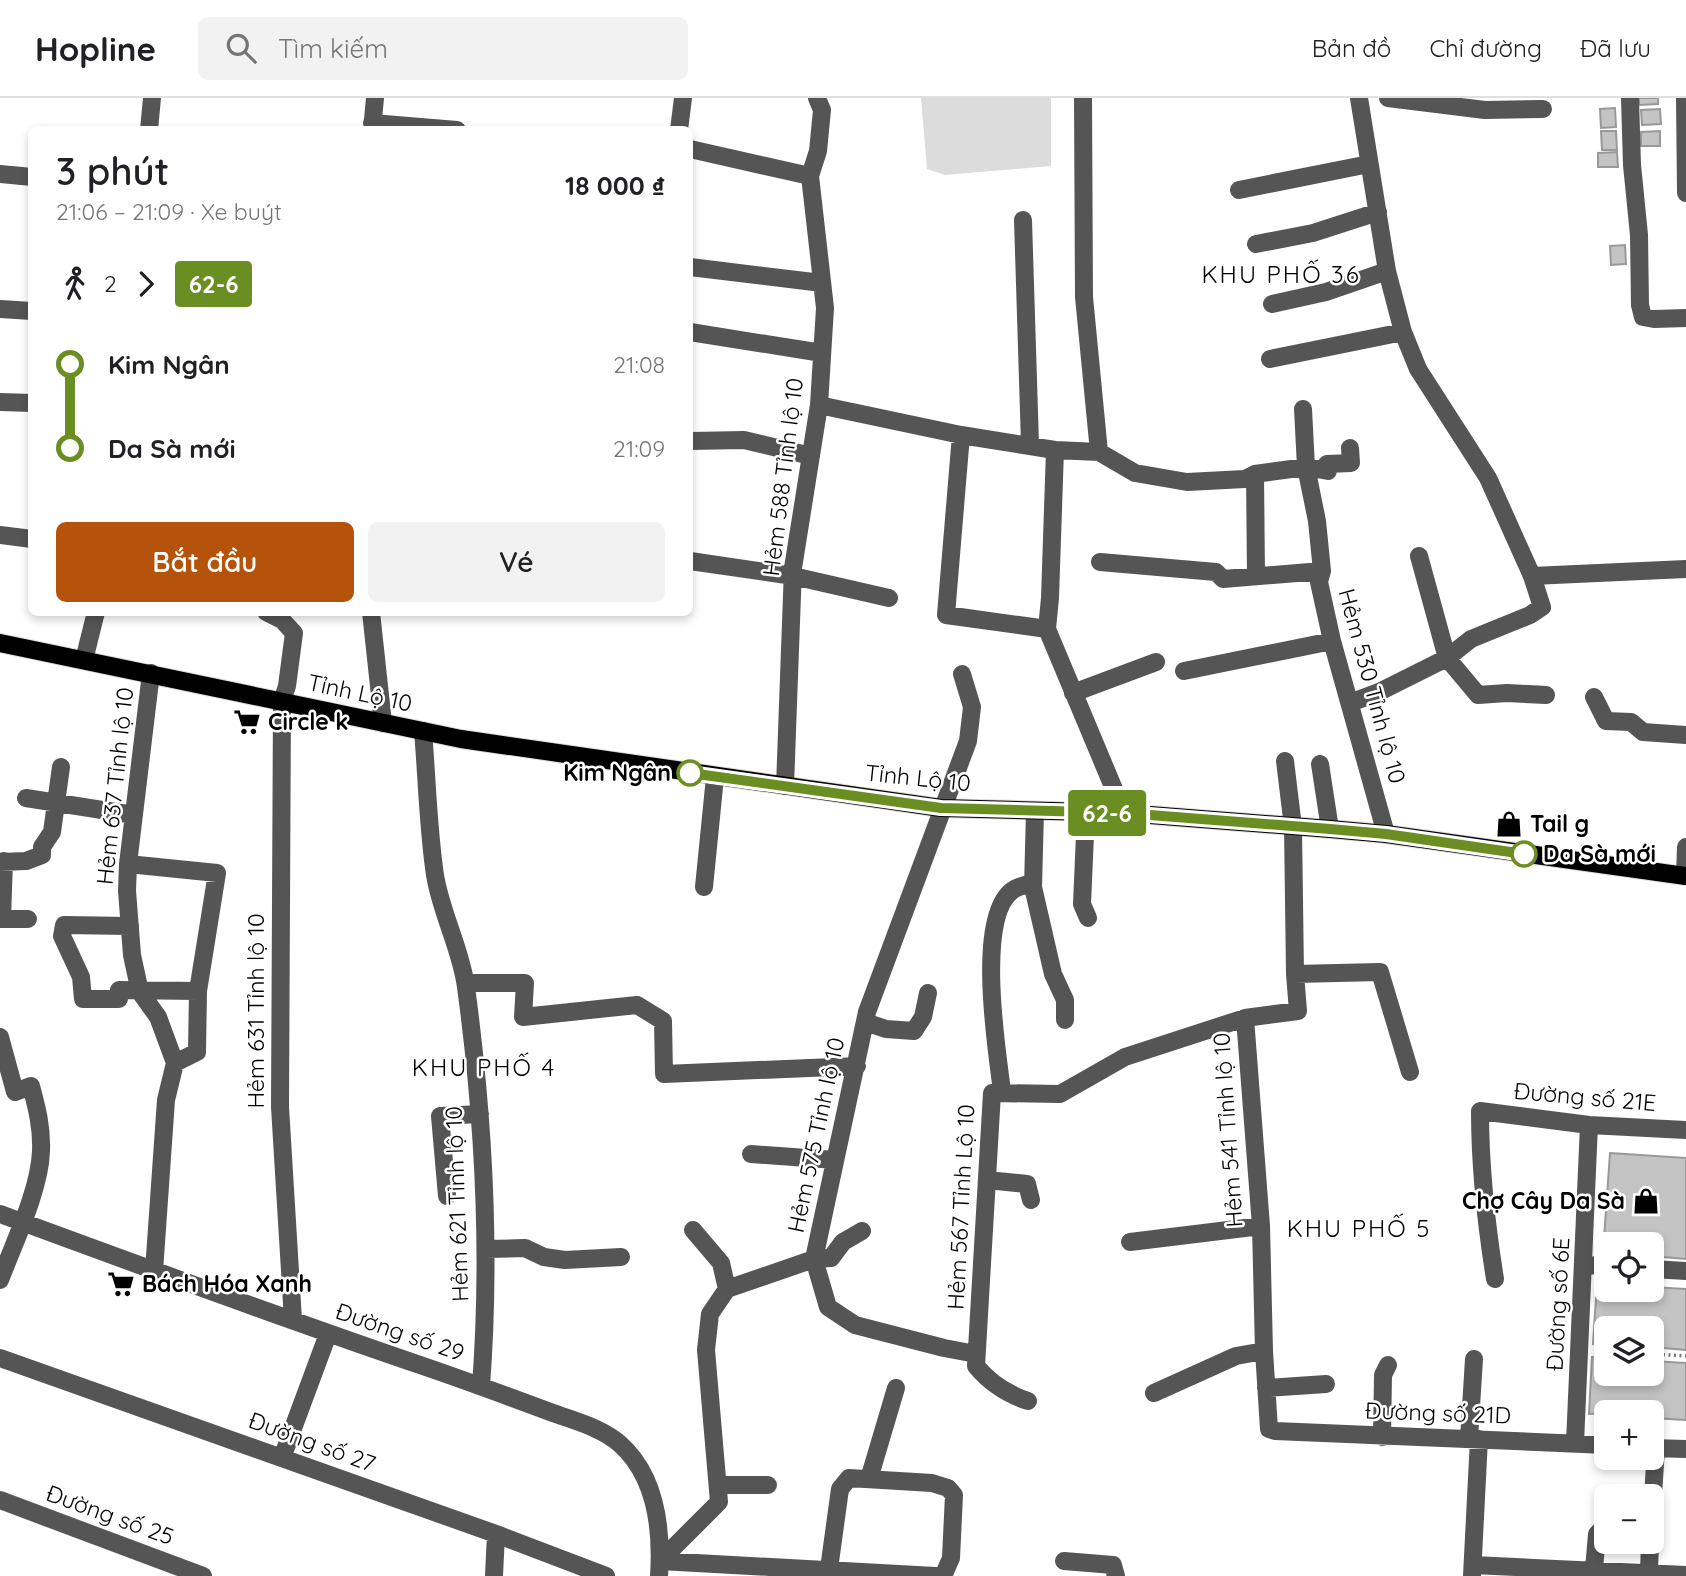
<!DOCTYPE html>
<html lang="vi">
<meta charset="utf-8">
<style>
:root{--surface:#fff;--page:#f2f2f2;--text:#202124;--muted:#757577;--line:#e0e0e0;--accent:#b45309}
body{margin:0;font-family:Quicksand,sans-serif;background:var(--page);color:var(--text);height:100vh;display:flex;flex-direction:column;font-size:26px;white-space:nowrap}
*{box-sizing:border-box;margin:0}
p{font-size:23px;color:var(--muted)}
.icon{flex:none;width:38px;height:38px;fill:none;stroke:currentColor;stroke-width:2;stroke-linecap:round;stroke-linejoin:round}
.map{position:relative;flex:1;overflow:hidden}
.panel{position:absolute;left:28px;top:28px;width:665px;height:490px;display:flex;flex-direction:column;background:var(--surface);border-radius:10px;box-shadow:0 4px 10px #0003}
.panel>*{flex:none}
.badge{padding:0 14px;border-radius:5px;font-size:24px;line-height:46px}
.tools{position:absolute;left:1594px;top:1134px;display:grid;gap:14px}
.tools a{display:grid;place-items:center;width:70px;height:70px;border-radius:10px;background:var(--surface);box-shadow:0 4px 10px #0003;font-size:35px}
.map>.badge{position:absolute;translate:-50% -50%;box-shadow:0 0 0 4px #fff}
.legs{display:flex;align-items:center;gap:10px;height:77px;padding:0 28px;font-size:23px}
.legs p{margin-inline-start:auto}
.overview{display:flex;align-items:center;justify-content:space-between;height:119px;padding:0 28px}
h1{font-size:38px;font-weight:600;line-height:52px}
.button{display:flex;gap:14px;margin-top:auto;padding:14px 28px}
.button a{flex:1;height:80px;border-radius:10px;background:var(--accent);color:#fff;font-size:28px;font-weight:600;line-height:80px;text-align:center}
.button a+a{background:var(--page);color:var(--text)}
ul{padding:0 28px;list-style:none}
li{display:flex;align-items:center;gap:24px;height:84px;font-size:26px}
li i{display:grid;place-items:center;width:10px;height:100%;margin:0 9px;background:currentColor}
li i::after{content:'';width:18px;height:18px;margin:-9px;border:5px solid;border-radius:50%;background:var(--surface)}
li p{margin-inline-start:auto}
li:first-child i{background:linear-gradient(#0000 50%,currentColor 0)}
li:last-child i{background:linear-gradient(currentColor 50%,#0000 0)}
header{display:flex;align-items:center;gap:42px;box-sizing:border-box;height:98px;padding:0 35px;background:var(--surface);border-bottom:2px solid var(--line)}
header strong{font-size:33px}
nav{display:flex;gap:38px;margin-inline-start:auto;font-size:24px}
.search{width:490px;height:63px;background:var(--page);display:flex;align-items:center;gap:18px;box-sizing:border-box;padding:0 24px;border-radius:10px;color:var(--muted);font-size:26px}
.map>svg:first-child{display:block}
.green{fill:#dcdcdc}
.building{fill:#c4c4c4;stroke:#999;stroke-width:2}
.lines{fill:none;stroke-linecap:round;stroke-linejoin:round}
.major-casing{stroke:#dbdbdb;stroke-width:20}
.path{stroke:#777;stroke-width:3.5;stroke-dasharray:2 3.5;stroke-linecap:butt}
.minor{stroke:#555;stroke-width:18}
.major{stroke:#000;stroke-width:18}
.line-1-casing{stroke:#fff;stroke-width:16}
.line-1{stroke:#6b8e23;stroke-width:10}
.stop-1-dot{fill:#fff;stroke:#6b8e23;stroke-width:3.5}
.labels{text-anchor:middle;stroke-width:5;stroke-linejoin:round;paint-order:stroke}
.street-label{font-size:23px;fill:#000;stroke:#fff}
.poi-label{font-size:23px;font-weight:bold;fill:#000;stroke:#fff;text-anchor:start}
.stop-label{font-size:23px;font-weight:bold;fill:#000;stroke:#fff;text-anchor:end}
.neighbourhood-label{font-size:24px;letter-spacing:2px;fill:#000;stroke:#fff}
</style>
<header>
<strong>Hopline</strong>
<div class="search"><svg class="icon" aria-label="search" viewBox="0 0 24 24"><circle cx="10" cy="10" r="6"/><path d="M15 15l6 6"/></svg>Tìm kiếm</div>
<nav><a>Bản đồ</a><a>Chỉ đường</a><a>Đã lưu</a></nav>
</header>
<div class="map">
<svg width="1686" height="1478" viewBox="0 0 1686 1478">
<rect width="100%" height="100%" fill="#fff"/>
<path class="green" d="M 921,0 L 1051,0 L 1051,68 L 945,77 L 927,71 Z"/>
<path class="building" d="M 1639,0 L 1658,0 L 1658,6 L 1639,7 Z
M 1615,10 L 1616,29 L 1601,30 L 1600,11 Z
M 1660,11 L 1661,26 L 1642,27 L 1641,12 Z
M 1601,33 L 1616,33 L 1617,52 L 1602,52 Z
M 1660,33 L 1660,48 L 1641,48 L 1641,34 Z
M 1617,54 L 1618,69 L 1598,69 L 1598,55 Z
M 1625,147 L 1626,166 L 1611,167 L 1610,148 Z
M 1610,1055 L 1686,1060 L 1686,1161 L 1652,1158 L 1652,1146 L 1606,1146 L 1606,1155 L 1603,1155 Z
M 1597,1186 L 1606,1186 L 1606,1192 L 1652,1192 L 1652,1189 L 1686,1191 L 1686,1252 L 1652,1249 L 1652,1230 L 1606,1230 L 1606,1247 L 1593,1246 Z
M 1592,1259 L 1606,1260 L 1606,1276 L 1652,1276 L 1652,1263 L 1686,1265 L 1686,1322 L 1652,1320 L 1652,1314 L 1589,1316 Z"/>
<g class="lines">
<g class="major-casing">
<path id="major" d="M 0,545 L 461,641 L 941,710 L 1124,715 L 1330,731 L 1386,736 L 1686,778"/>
</g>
<path class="path" d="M 1596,1252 L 1606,1253
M 1652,1256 L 1686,1258"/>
<path class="minor" d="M 1083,0 L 1084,199 L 1099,354
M 1388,0 L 1485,12 L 1543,11
M 1630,0 L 1632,67 L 1639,137 L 1640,207 L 1643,219 L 1654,221 L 1686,220
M 1685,0 L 1686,95
M 372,25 L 457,32
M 149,32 L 152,0
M 372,32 L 375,0
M 679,32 L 683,0
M 690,51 L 810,78
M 0,76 L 32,79
M 1239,92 L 1369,66
M 1023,122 L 1030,346
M 1256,146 L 1313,135 L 1378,114
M 690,169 L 822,185
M 1272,206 L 1326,194 L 1387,173
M 0,211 L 32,213
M 690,234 L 822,255
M 1270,261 L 1403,234
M 0,304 L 32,305
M 819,307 L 961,337 L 1055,352 L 1099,354 L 1135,375 L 1187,384 L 1245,381 L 1255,376 L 1306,369 L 1328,373 L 1327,366 L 1351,365 L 1350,350
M 1303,311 L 1306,369 L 1317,423 L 1322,473 L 1319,484 L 1332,543 L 1386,736
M 961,337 L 946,517 L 1047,531
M 690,343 L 744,342 L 811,358
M 1055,352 L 1050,500 L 1047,531 L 1124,715
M 1255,376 L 1256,477
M 0,437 L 32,441
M 1419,458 L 1447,560 L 1478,597 L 1507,595 L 1546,597
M 690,463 L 793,478 L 889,500
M 1100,464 L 1216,474 L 1223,481 L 1322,473
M 1532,478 L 1686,471
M 266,514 L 282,522 L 294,535 L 287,588 L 282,603 L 280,1009 L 293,1222
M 371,514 L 383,625
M 84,562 L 96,514
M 1184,573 L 1332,543
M 151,575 L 128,766 L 127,793 L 132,857 L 140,894 L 158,919 L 175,965 L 166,1002 L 154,1173
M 962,576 L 972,609 L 968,643 L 867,914 L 814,1161 L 828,1209 L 855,1227 L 944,1250 L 976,1256
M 1073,595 L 1156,564
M 1594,599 L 1606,623 L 1631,624 L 1643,634 L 1686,637
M 1350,605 L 1379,594 L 1447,560 L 1471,541 L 1530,517 L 1542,509 L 1532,478 L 1488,380 L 1418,271 L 1403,234 L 1387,173 L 1359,0
M 423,633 C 427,680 428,730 435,777 C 441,815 461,851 466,889 C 484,1022 491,1155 481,1288
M 1285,663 L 1293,729 L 1295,876 L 1298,913 L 1245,920 L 1261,1128 L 1264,1253 L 1269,1331 L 1275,1333 L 1606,1347
M 1320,666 L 1330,731
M 785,688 L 793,470 L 819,307 L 825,210 L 810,78 L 818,53 L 822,12 L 817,0
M 26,700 L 134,717
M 1035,713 L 1033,789 L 1053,876 L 1065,902 L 1065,922
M 1086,714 L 1082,806 L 1088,820
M 0,764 L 26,763 L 42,757 L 42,749 L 52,734 L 61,669
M 128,766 L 217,775 L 198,893 L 197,954 L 175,965
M 1685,778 L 1686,749
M 704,789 L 715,679
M 0,821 L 28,821
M 2,821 L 4,763
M 130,828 L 64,827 L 62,838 L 81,879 L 83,901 L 119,901 L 119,892 L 198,893
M 1295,876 L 1380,874 L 1410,974
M 466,885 L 525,885 L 523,919 L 637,907 L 663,923 L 664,976 L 857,968
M 865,924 L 886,931 L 914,933 L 923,919 L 928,895
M 0,939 L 15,994 L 31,988 C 37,1010 42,1030 41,1053 C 40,1091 14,1145 0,1182
M 1002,993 C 997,953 975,818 1013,792 C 1018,788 1027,787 1033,784
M 751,1056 L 835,1062
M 987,1082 L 1027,1086 L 1031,1102
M 447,1098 L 440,1018 L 480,1016
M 0,1116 C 141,1168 282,1220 423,1268 C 467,1283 510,1299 553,1315 C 575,1323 602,1330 620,1346 C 657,1379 662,1432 659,1478
M 693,1132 L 721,1165 L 727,1191
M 1130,1144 L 1261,1128
M 486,1151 L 525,1150 L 544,1159 L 565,1162 L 621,1159
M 1585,1167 L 1606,1168
M 1652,1171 L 1686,1173
M 1495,1181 C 1486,1125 1480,1070 1480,1013 L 1589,1027 L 1686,1032
M 0,1260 L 496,1436 L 606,1478
M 1266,1290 L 1326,1286
M 1154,1295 L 1236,1258 L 1264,1253
M 1028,1303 C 1007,1296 990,1285 976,1268 L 992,995 L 1060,996 L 1125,959 L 1245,920
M 1382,1339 L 1383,1277 L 1388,1267
M 1469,1341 L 1474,1261
M 1575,1345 L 1589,1027
M 1652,1350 L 1686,1351
M 282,1360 L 328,1236
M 869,1381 L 896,1290
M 718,1387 L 768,1387
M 0,1402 L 203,1478
M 1652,1414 L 1656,1350
M 660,1463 L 935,1478 L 944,1476 L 951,1460 L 954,1397 L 948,1390 L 932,1385 L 849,1380 L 840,1391 L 829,1471
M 660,1463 L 719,1404 L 706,1252 L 710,1216 L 727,1191 L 814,1161 L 831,1160 L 843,1144 L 862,1133
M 1064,1463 L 1113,1467 L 1116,1478
M 1473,1467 L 1686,1477
M 1594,1471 L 1597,1436 L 1606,1427
M 1649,1474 L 1650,1444
M 494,1478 L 496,1436
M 1472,1478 L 1479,1341"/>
<use href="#major" class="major"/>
</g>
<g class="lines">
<g class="line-1-casing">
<path id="line-1" d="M 690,675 L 941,710 L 1124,715 L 1330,731 L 1386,736 L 1524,756"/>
</g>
<use href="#line-1" class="line-1"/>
</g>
<defs>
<g id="supermarket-bare" transform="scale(2.1)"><path d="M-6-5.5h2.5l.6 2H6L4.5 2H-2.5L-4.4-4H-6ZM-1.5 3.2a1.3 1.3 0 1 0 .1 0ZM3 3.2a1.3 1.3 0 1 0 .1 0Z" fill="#000" stroke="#fff" stroke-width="2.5" paint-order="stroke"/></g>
<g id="shop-bare" transform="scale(2.1)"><path d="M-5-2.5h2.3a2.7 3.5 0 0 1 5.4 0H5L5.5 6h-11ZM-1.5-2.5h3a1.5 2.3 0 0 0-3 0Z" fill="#000" stroke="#fff" stroke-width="2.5" paint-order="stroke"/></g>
</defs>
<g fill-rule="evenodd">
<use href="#supermarket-bare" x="247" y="624"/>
<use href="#shop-bare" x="1509" y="726"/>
<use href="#shop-bare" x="1646" y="1103"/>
<use href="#supermarket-bare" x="121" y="1186"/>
</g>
<g class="stop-1-dot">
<circle cx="690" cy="675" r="12"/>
<circle cx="1524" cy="756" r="12"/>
</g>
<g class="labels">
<g class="street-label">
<text transform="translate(783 379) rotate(-83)" y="8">Hẻm 588 Tỉnh lộ 10</text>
<text transform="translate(1372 588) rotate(75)" y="8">Hẻm 530 Tỉnh lộ 10</text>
<text transform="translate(360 595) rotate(12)" y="8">Tỉnh Lộ 10</text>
<text transform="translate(918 680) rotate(6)" y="8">Tỉnh Lộ 10</text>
<text transform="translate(115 688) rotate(-84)" y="8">Hẻm 637 Tỉnh lộ 10</text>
<text transform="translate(256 913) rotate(-90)" y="8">Hẻm 631 Tỉnh lộ 10</text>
<text transform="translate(1585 999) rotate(5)" y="8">Đường số 21E</text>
<text transform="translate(1228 1032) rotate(-94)" y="8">Hẻm 541 Tỉnh lộ 10</text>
<text transform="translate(816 1037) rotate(-78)" y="8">Hẻm 575 Tỉnh lộ 10</text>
<text transform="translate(457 1106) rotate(-92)" y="8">Hẻm 621 Tỉnh lộ 10</text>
<text transform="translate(961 1109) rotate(-87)" y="8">Hẻm 567 Tỉnh Lộ 10</text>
<text transform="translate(1558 1206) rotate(-87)" y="8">Đường số 6E</text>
<text transform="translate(400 1234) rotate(19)" y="8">Đường số 29</text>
<text transform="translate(1438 1315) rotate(2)" y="8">Đường số 21D</text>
<text transform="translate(312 1344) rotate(20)" y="8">Đường số 27</text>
<text transform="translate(110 1417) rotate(20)" y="8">Đường số 25</text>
</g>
<g class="poi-label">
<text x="268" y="632">Circle k</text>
<text x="1530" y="734">Tail g</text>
<text x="1625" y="1111" text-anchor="end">Chợ Cây Da Sà</text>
<text x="142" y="1194">Bách Hóa Xanh</text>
</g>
<g class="stop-label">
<text x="671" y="683">Kim Ngân</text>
<text x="1543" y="764" text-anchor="start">Da Sà mới</text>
</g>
<g class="neighbourhood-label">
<text x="1281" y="185">KHU PHỐ 36</text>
<text x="484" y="978">KHU PHỐ 4</text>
<text x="1359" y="1139">KHU PHỐ 5</text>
</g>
</g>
</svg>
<div class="tools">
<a><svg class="icon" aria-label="locate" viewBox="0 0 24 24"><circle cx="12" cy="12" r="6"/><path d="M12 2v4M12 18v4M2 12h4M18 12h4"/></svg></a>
<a><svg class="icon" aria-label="layers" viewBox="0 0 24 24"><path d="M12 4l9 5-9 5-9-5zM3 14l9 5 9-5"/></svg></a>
<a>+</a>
<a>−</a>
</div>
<b class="badge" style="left:1107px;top:715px;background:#6b8e23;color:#fff">62-6</b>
<section class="panel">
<div class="overview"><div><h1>3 phút</h1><p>21:06 – 21:09 · Xe buýt</p></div><b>18 000 ₫</b></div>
<div class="legs"><svg class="icon" aria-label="walk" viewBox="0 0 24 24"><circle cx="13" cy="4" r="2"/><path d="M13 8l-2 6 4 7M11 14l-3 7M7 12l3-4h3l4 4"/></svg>2<svg class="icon" aria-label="forward" viewBox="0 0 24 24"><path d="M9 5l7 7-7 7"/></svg><b class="badge" style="background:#6b8e23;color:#fff">62-6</b></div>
<ul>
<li><i style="color:#6b8e23"></i><b>Kim Ngân</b><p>21:08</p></li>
<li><i style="color:#6b8e23"></i><b>Da Sà mới</b><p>21:09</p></li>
</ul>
<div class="button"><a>Bắt đầu</a><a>Vé</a></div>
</section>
</div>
